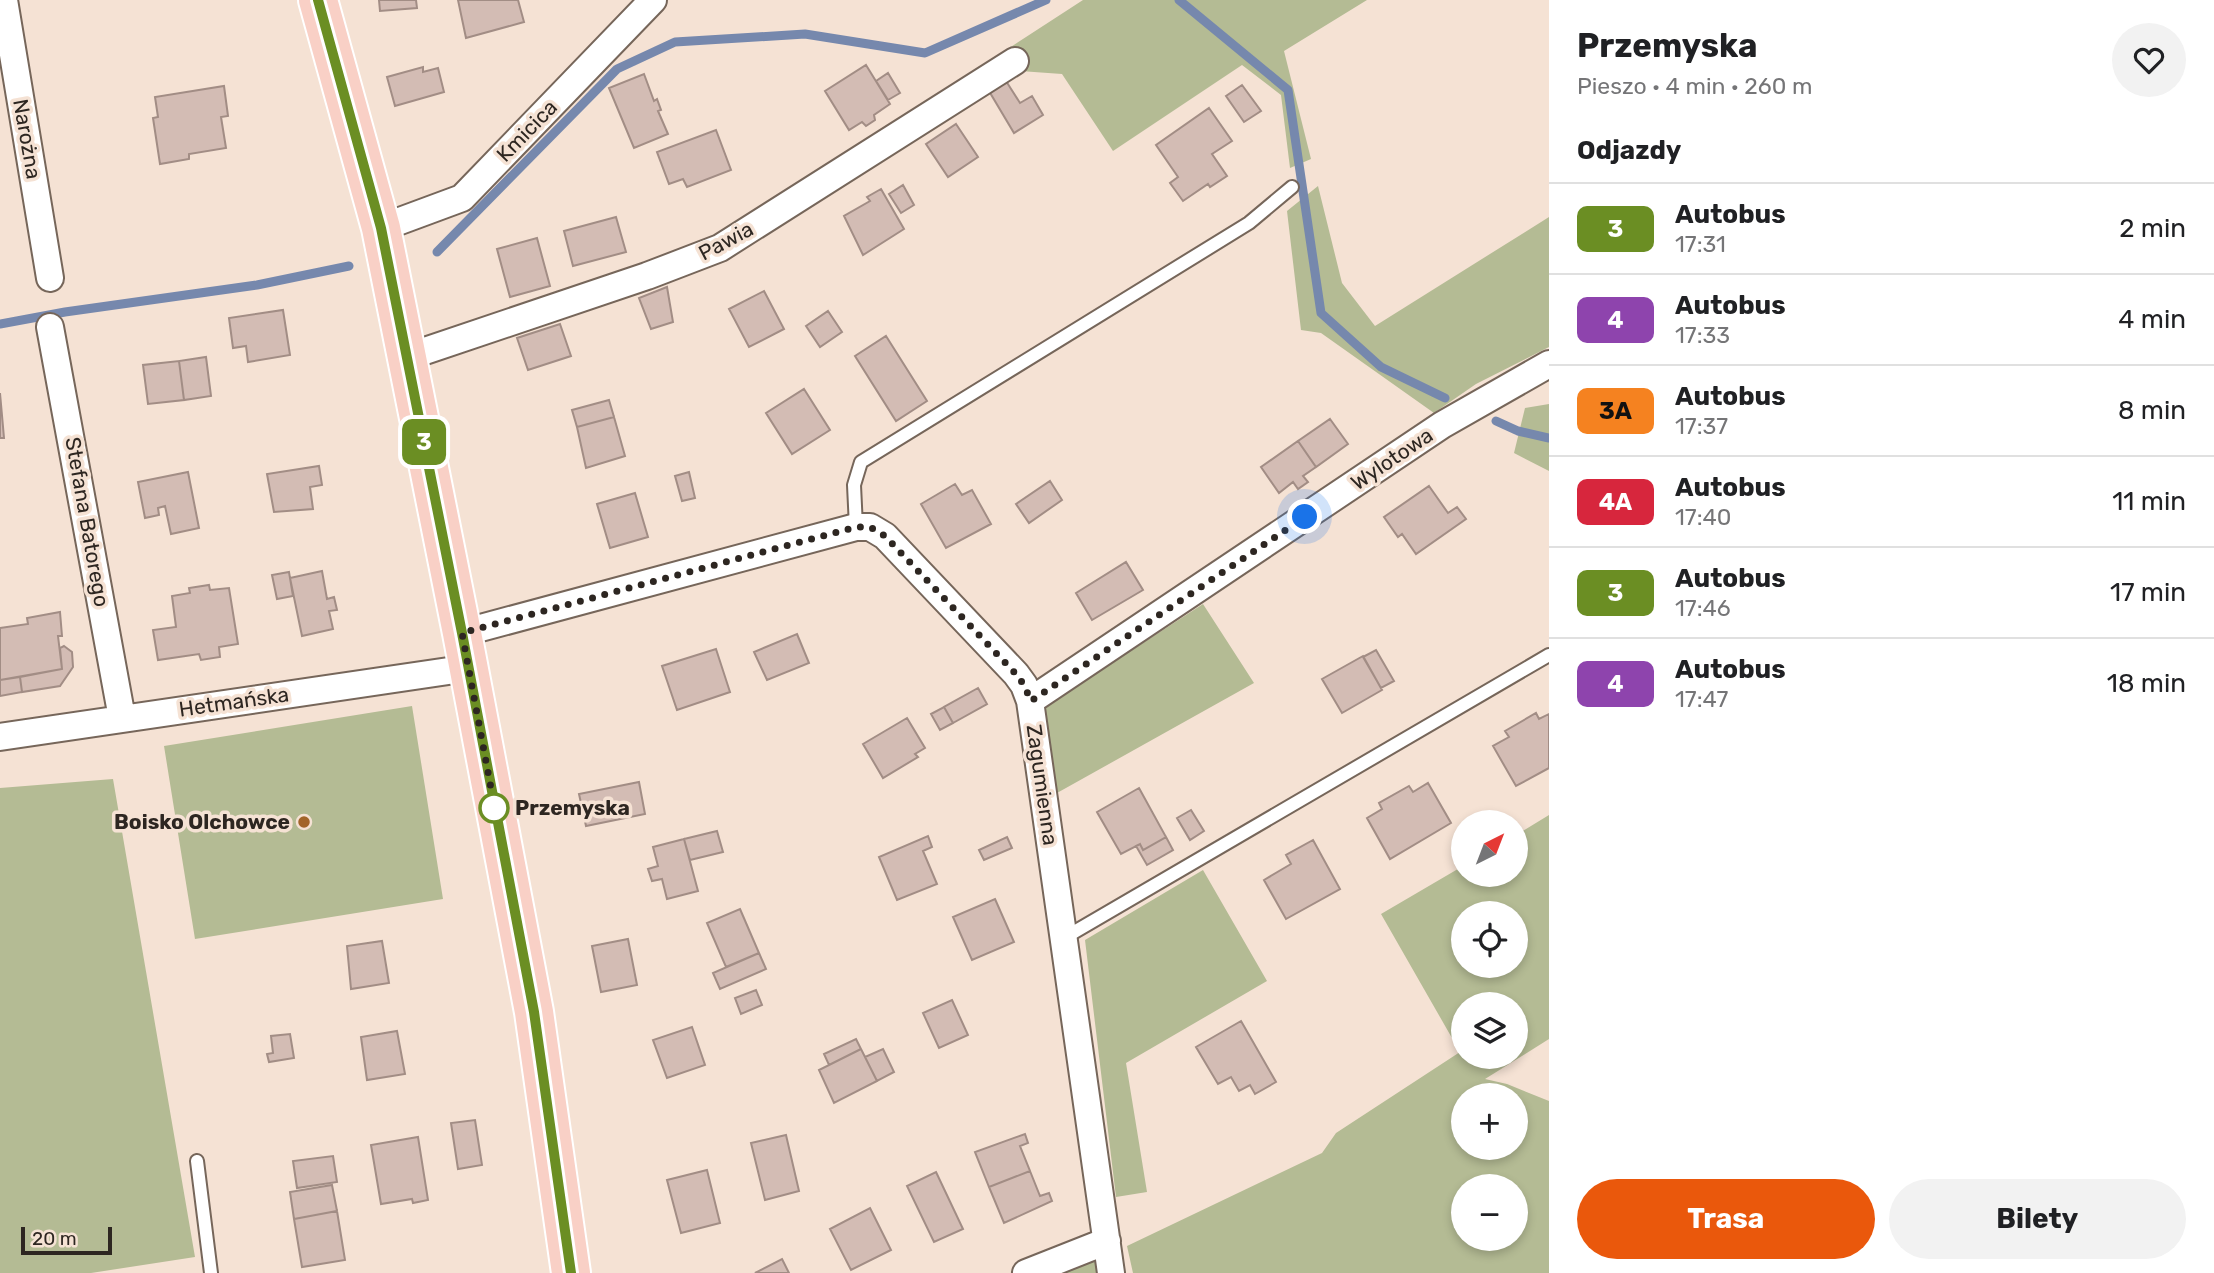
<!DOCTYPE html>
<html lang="pl">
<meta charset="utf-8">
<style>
:root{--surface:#fff;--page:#f2f2f2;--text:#202124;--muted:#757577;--line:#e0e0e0;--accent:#ea580c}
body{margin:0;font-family:Rubik,sans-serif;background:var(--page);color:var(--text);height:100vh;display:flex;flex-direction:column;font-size:26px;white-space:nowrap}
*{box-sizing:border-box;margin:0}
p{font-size:23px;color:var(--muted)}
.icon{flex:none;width:38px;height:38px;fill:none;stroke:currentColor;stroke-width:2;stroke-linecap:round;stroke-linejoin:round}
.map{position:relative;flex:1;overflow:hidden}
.side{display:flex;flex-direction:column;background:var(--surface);width:665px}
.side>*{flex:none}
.badge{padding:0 14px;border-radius:10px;font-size:24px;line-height:46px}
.needle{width:46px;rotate:42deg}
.buttons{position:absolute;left:1451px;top:810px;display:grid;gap:14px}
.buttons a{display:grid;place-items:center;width:77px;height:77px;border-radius:50%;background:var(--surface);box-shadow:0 4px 10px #0003;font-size:35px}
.scale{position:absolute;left:21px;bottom:18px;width:91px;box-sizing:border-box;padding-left:7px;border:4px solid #2d2621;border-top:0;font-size:19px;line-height:24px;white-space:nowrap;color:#2d2621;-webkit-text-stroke:5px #f5e2d4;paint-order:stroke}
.you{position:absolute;width:35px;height:35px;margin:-18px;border:5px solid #fff;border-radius:50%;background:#1a73e8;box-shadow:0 0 0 10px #1a73e833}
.map>.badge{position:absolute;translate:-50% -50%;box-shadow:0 0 0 4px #fff}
h2{padding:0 28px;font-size:26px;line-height:63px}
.round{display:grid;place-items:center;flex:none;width:74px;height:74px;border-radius:37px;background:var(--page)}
.summary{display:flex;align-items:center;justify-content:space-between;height:119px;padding:0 28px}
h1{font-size:33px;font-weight:700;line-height:52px}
.button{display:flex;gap:14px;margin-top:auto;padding:14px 28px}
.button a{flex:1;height:80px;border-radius:42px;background:var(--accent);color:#fff;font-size:28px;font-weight:700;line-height:80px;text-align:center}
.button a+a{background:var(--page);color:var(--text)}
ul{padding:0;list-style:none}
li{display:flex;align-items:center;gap:21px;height:91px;padding:0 28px;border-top:2px solid var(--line)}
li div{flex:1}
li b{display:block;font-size:26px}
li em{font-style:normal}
li .badge{min-width:77px;font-weight:700;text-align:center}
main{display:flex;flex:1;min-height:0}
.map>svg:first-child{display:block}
.green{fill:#b4bb94;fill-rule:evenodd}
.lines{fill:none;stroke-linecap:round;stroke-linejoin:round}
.stream{stroke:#7688ad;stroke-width:9}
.building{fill:#d3bcb4;stroke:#a28d85;stroke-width:2}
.service-casing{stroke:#76665a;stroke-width:16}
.minor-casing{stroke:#76665a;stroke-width:30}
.primary-casing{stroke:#fff;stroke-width:42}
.service{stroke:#fff;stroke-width:12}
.minor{stroke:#fff;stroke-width:26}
.primary{stroke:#f9d0c6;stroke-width:38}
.line-casing{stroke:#fff;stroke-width:16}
.line{stroke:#6b8e23;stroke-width:10}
.walk{stroke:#2d2621;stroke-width:7;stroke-dasharray:0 12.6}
.stop-dot{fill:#fff;stroke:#6b8e23;stroke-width:3.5}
.poi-dot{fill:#a26429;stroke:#f5e2d4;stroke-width:2.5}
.labels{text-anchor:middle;stroke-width:7;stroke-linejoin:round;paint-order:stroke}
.street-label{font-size:21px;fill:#2d2621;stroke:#f5e2d4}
.stop-label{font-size:21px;font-weight:bold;fill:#2d2621;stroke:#f5e2d4;text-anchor:start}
.poi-label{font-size:21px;font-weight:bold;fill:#2d2621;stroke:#f5e2d4;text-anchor:end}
</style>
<main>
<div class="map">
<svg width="1549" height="1273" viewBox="0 0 1549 1273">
<rect width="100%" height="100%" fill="#f5e2d4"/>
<path class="green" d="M 1083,0 L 1367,0 L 1284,51 L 1311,159 L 1290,168 L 1281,95 L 1242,65 L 1113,151 L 1062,74 L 1020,71 L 1003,52 Z
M 1318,186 L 1342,283 L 1375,326 L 1549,217 L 1549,347 L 1476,384 L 1434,413 L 1321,333 L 1301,330 L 1287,211 Z
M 1549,404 L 1549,471 L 1514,453 L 1525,408 Z
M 1203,604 L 1254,683 L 1057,793 L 1044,717 L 1046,706 Z
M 412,706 L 443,899 L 195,939 L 164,746 Z
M 113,779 L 195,1257 L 91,1273 L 0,1273 L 0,788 Z
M 1549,815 L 1549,1039 L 1485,1079 L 1507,1084 L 1549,1101 L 1549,1273 L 1133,1273 L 1127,1246 L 1322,1153 L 1336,1133 L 1460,1052 L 1381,914 L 1463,866 L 1463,875 L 1516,875 L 1516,835 ZM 1463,914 L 1516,914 L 1516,966 L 1463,966 ZM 1463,1004 L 1516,1004 L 1516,1057 L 1463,1057 ZM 1463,1096 L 1516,1096 L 1516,1148 L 1463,1148 ZM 1463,1186 L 1516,1186 L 1516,1239 L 1463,1239 Z
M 1203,870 L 1267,981 L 1126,1063 L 1147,1192 L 1116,1197 L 1085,940 Z
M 1095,1255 L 1098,1273 L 1051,1273 Z"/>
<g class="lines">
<path class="stream" d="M 1179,0 L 1288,90 L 1321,313 L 1381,367 L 1445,398
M 437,252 L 617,69 L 675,42 L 805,34 L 925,53 L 1046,0
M 0,324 L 65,312 L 257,285 L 349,266
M 1496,421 L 1518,431 L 1549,438"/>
</g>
<path class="building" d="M 379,0 L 416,0 L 417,8 L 380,11 Z
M 458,0 L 518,0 L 524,22 L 466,38 Z
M 866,65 L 890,104 L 874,115 L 875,120 L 866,126 L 862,122 L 849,130 L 825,91 Z
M 423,67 L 423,72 L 438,68 L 444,92 L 395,106 L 387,77 Z
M 888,73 L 900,93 L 888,100 L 876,81 Z
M 644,74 L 654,101 L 657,99 L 661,110 L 658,111 L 668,134 L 634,148 L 609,88 Z
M 1006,81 L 1020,103 L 1032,96 L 1043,115 L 1014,133 L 989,91 Z
M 1242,85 L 1261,111 L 1244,122 L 1226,96 Z
M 224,86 L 228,116 L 221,117 L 226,148 L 189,154 L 189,159 L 160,164 L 153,118 L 158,117 L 155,97 Z
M 1209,108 L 1232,141 L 1212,154 L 1227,176 L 1210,187 L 1208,184 L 1183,201 L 1170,183 L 1178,177 L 1156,145 Z
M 956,124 L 978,157 L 948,177 L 926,144 Z
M 716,130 L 731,170 L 687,187 L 683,179 L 669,184 L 657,152 Z
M 903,185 L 914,205 L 901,213 L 889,194 Z
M 881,189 L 904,229 L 863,255 L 844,216 L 870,201 L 867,197 Z
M 616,217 L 626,252 L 573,266 L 564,231 Z
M 537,238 L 550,286 L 510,297 L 497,249 Z
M 667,287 L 673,322 L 651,329 L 639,298 Z
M 764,291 L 784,329 L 749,347 L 729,309 Z
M 283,310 L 290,355 L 248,362 L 246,346 L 233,348 L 229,318 Z
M 828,311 L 842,332 L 820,347 L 806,326 Z
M 560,324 L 571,356 L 528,370 L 517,338 Z
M 886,336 L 927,401 L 896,421 L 855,356 Z
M 206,357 L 211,396 L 184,400 L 179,361 Z
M 179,361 L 184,400 L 148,404 L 143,365 Z
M 804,389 L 830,430 L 792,454 L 766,413 Z
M 0,393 L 4,438 L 0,438 Z
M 609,400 L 614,417 L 577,427 L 572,410 Z
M 614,417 L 625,456 L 586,468 L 577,427 Z
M 1330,419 L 1348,444 L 1316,467 L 1298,441 Z
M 1298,441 L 1316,467 L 1303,476 L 1308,482 L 1298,489 L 1293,482 L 1279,493 L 1261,467 Z
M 319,466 L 322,485 L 310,487 L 313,509 L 274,512 L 267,474 Z
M 188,472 L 199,528 L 171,534 L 165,506 L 158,508 L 159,515 L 145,518 L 138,482 Z
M 689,472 L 695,498 L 682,501 L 675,476 Z
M 1050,481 L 1062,500 L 1029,523 L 1016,504 Z
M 955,484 L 962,495 L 972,490 L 991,524 L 946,548 L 921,504 Z
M 1429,486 L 1448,513 L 1457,507 L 1466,519 L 1416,554 L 1402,534 L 1398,537 L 1384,517 Z
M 635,493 L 648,537 L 610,548 L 597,504 Z
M 1126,562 L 1143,590 L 1092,620 L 1076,593 Z
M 322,571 L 327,599 L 334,597 L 337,610 L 329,611 L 333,629 L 302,636 L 290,578 Z
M 289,572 L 293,596 L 277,599 L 272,575 Z
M 209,585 L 210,590 L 229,588 L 238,644 L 219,647 L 220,657 L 201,660 L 199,654 L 158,660 L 153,630 L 176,627 L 172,596 L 190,593 L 189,588 Z
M 60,612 L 62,636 L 58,636 L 62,669 L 0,680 L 0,628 L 28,624 L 27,618 Z
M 797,634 L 809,663 L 767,680 L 754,652 Z
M 64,646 L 72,652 L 73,667 L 60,686 L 22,692 L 20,677 L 62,669 L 60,648 Z
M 716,649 L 730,692 L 677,710 L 662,666 Z
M 1376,650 L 1394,681 L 1381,688 L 1363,657 Z
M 1363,656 L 1382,690 L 1342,713 L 1322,679 Z
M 20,677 L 22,692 L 0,696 L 0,680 Z
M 978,688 L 987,704 L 953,723 L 944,707 Z
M 944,707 L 953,723 L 940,730 L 931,714 Z
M 1536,713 L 1539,719 L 1549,714 L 1549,768 L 1516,786 L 1493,746 L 1509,737 L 1505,731 Z
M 907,718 L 925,748 L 915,754 L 918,757 L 883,778 L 863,744 Z
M 639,782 L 645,814 L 586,826 L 579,794 Z
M 1428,783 L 1451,823 L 1390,859 L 1367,818 L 1382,809 L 1379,803 L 1409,786 L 1413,792 Z
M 1139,788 L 1166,837 L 1143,850 L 1140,844 L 1121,854 L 1097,812 Z
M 1191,810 L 1204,831 L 1190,840 L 1177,818 Z
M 717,831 L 723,852 L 690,860 L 684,839 Z
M 928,836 L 932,847 L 923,851 L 937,884 L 897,900 L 879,857 Z
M 1007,837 L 1012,848 L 984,860 L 979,850 Z
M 1166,837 L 1173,850 L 1147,865 L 1136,846 L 1140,844 L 1143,850 Z
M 684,839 L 698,891 L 667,899 L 662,879 L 652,881 L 648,869 L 658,866 L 653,847 Z
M 1313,840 L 1340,889 L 1286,919 L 1264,880 L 1291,864 L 1286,855 Z
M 995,899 L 1014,942 L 972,960 L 953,917 Z
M 740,909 L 759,953 L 726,967 L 707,923 Z
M 628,939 L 637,985 L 601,992 L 592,946 Z
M 382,941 L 389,983 L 351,989 L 347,946 Z
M 759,953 L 766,969 L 720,989 L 713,973 Z
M 756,990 L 762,1005 L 741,1014 L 735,998 Z
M 952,1000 L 968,1035 L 939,1048 L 923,1013 Z
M 1241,1021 L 1276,1082 L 1255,1094 L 1250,1085 L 1239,1091 L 1231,1077 L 1218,1084 L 1196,1047 Z
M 692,1027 L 705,1065 L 667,1078 L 653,1040 Z
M 397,1031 L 405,1074 L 367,1080 L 361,1037 Z
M 290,1034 L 294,1058 L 269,1062 L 267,1054 L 273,1053 L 271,1036 Z
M 856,1039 L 861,1049 L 829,1065 L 824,1054 Z
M 861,1049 L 877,1081 L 834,1103 L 819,1070 Z
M 883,1049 L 894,1072 L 877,1081 L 865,1057 Z
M 475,1120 L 482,1165 L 458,1169 L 451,1123 Z
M 1025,1134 L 1028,1143 L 1020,1146 L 1030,1171 L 989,1187 L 975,1152 Z
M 786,1135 L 799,1191 L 765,1200 L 751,1143 Z
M 418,1137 L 428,1200 L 413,1203 L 412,1199 L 381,1204 L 371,1145 Z
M 333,1156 L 337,1182 L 297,1188 L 293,1161 Z
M 707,1170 L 720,1223 L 681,1233 L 667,1180 Z
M 1030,1171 L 1040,1196 L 1049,1193 L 1052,1201 L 1004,1223 L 989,1187 Z
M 936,1172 L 963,1229 L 934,1242 L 907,1186 Z
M 332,1185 L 337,1211 L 294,1219 L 290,1192 Z
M 870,1208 L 891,1250 L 851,1270 L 830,1229 Z
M 337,1211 L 345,1260 L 302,1267 L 294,1219 Z
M 782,1259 L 789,1273 L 755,1273 Z"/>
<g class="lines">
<g class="service-casing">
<path id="service" d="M 856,527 L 854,485 L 861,462 L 1249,223 L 1292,187
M 1064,938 L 1549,655
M 197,1161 L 211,1273"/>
</g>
<g class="minor-casing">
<path id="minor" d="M 4,0 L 50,278
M 381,228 L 462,198 L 653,0
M 50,327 L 122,718
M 407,357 L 647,276 L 720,248 L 1015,61
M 462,633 L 856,527 L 870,527 L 885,536 L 1016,674 L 1024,685 L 1030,701 L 1111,1273
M 1030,701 L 1442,425 L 1549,364
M 0,737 L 469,668
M 1026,1273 L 1107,1241"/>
</g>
<g class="primary-casing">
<path id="primary" d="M 318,0 L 381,228 L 462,633 L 534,1012 L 571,1273"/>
</g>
<use href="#service" class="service"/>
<use href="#minor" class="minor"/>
<use href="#primary" class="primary"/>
</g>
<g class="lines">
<g class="line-casing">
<path id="line" d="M 318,0 L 381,228 L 462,633 L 534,1012 L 571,1273"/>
</g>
<use href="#line" class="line"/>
<path class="walk" d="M 494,808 L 496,815 L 462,633 L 856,527 L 870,527 L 885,536 L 1016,674 L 1024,685 L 1031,701 L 1305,517"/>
</g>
<circle class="stop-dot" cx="494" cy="808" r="14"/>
<circle class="poi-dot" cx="304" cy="822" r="7"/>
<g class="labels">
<g class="street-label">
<text transform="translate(527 131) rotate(-46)" y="7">Kmicica</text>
<text transform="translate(27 139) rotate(80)" y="7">Narożna</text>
<text transform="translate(726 241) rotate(-28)" y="7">Pawia</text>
<text transform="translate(1392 459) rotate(-34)" y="7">Wylotowa</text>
<text transform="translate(87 522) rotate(80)" y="7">Stefana Batorego</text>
<text transform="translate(234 702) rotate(-8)" y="7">Hetmańska</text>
<text transform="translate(1042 785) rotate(82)" y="7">Zagumienna</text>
</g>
<g class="stop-label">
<text x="515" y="815">Przemyska</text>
</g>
<g class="poi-label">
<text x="290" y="829">Boisko Olchowce</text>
</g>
</g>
</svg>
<div class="buttons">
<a><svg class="needle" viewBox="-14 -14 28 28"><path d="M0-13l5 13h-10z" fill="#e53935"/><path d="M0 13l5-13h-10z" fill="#757577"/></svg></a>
<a><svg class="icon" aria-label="locate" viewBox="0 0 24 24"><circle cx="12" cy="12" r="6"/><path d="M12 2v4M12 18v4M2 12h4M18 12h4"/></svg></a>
<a><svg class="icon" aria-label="layers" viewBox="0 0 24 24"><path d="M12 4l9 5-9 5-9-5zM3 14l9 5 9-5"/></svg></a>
<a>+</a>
<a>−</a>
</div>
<div class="scale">20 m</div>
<div class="you" style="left:1305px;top:517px"></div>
<b class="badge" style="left:424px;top:442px;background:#6b8e23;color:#fff">3</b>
</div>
<section class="side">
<div class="summary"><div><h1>Przemyska</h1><p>Pieszo · 4 min · 260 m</p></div><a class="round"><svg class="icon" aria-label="heart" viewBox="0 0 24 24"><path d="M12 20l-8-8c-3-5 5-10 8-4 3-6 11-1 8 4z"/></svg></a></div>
<h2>Odjazdy</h2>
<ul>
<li><span class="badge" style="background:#6b8e23;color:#fff">3</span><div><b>Autobus</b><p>17:31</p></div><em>2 min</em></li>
<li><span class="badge" style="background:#8e44ad;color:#fff">4</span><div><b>Autobus</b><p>17:33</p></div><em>4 min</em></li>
<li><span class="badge" style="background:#f58220;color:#111">3A</span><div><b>Autobus</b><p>17:37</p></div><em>8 min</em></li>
<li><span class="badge" style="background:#d7263d;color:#fff">4A</span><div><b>Autobus</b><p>17:40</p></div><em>11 min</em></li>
<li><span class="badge" style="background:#6b8e23;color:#fff">3</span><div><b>Autobus</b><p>17:46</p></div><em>17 min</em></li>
<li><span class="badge" style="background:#8e44ad;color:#fff">4</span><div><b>Autobus</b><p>17:47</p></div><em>18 min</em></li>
</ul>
<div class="button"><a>Trasa</a><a>Bilety</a></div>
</section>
</main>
